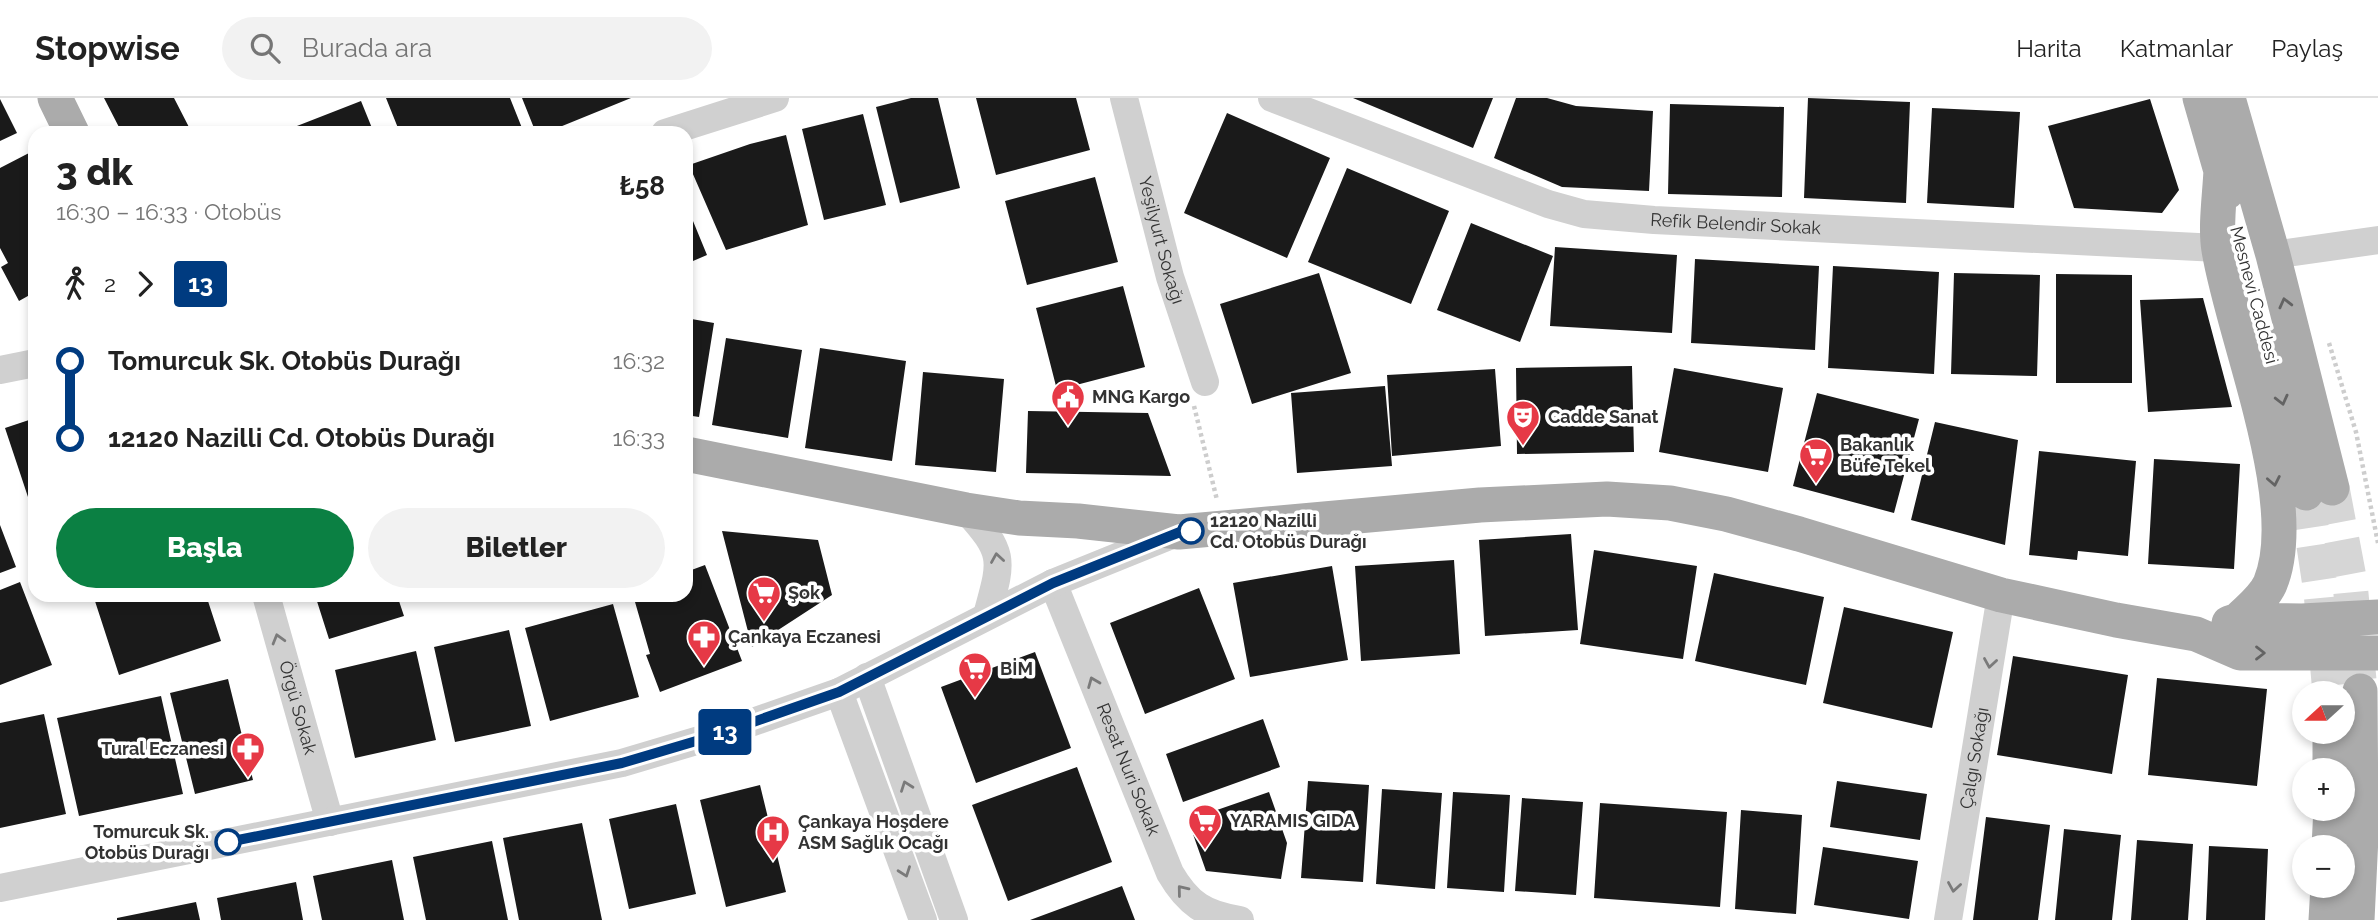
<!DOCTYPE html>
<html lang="tr">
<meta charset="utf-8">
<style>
:root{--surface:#fff;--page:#f2f2f2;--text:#222;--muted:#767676;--line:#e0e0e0;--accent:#0b8043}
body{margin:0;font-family:Raleway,sans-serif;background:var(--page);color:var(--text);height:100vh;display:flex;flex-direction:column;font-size:26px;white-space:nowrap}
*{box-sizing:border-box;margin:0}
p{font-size:23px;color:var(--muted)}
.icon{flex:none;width:38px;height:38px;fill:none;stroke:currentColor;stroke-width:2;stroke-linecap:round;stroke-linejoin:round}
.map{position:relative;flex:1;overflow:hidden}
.details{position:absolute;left:28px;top:28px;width:665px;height:476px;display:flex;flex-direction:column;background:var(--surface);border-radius:21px;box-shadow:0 4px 10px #0003}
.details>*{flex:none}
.badge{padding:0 14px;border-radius:5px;font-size:24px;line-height:46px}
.needle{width:46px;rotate:249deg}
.fabs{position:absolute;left:2292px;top:583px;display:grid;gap:14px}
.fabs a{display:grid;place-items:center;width:63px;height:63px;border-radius:50%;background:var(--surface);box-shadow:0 4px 10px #0003;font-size:35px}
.map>.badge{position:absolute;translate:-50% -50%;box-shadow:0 0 0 4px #fff}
.legs{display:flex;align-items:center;gap:10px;height:77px;padding:0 28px;font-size:23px}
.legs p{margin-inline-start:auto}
.head{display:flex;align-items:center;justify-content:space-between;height:119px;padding:0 28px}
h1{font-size:38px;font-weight:800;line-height:52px}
.primary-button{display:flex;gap:14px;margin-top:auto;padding:14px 28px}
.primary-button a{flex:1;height:80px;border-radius:42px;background:var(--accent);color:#fff;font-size:28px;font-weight:800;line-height:80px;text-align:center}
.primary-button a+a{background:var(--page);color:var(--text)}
ul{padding:0 28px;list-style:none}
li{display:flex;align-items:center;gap:24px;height:77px;font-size:26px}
li i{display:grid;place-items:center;width:10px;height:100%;margin:0 9px;background:currentColor}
li i::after{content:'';width:18px;height:18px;margin:-9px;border:5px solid;border-radius:50%;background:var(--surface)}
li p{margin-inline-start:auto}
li:first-child i{background:linear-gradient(#0000 50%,currentColor 0)}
li:last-child i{background:linear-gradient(currentColor 50%,#0000 0)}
header{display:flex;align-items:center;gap:42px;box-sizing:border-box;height:98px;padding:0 35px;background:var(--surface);border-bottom:2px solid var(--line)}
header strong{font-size:33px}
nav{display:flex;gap:38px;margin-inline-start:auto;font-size:24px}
.search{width:490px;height:63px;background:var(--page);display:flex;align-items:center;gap:18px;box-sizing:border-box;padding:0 24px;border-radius:38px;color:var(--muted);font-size:26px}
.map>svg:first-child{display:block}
.building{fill:#1a1a1a}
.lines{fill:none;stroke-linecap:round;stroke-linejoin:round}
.major-tunnel{stroke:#d6d6d6;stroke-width:35;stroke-dasharray:35 18;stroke-linecap:butt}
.path{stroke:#cdcdcd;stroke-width:4.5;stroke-dasharray:3.5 3.5;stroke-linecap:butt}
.minor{stroke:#d0d0d0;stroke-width:28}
.major{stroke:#ababab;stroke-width:35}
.oneway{stroke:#636363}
.oneway2{stroke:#7a7a7a}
.line-1-casing{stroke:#fff;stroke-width:16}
.line-1{stroke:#003b80;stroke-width:10}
.stop-1-dot{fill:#fff;stroke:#003b80;stroke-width:3.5}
.labels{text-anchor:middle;stroke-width:7;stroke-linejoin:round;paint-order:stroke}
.street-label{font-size:18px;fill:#333;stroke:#fff}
.poi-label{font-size:18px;font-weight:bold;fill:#333;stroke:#fff;text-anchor:start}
.stop-label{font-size:18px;font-weight:bold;fill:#333;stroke:#fff;text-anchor:start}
</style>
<header>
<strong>Stopwise</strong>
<div class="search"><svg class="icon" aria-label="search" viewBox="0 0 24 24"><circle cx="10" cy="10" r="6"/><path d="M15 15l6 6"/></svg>Burada ara</div>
<nav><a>Harita</a><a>Katmanlar</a><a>Paylaş</a></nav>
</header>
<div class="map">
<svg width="2378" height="822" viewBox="0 0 2378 822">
<rect width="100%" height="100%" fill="#fff"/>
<path class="building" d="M 104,0 L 174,0 L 192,35 L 122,35 Z
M 386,0 L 510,0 L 524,35 L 400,35 Z
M 522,0 L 631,0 L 545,35 L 536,35 Z
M 911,0 L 938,0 L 960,90 L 900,105 L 876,9 Z
M 976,0 L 1076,0 L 1090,52 L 996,77 Z
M 1353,0 L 1493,0 L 1473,50 Z
M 1516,0 L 1547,0 L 1576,8 L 1653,13 L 1649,93 L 1562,89 L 1494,60 Z
M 1808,0 L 1910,4 L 1906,105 L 1804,100 Z
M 0,1 L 17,35 L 0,43 Z
M 2150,1 L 2179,92 L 2162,115 L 2074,110 L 2048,28 Z
M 361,3 L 374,35 L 279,35 Z
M 1670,6 L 1784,9 L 1782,99 L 1668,96 Z
M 1932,10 L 2020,14 L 2014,110 L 1927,105 Z
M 1227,15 L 1330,60 L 1287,160 L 1184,115 Z
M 863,16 L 886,107 L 824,122 L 802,31 Z
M 786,37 L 808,127 L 726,152 L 689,67 L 750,46 Z
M 29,55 L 35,67 L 35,194 L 19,203 L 1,169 L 8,165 L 0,150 L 0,70 Z
M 1347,70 L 1449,113 L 1411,206 L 1308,164 Z
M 1095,79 L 1118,164 L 1027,187 L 1005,103 Z
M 686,106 L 707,157 L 686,166 Z
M 1471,125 L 1553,158 L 1520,244 L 1437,212 Z
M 1555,149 L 1677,157 L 1672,235 L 1550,228 Z
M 1695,161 L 1819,168 L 1815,252 L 1691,245 Z
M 1833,168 L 1939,174 L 1934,276 L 1828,270 Z
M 1319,175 L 1351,275 L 1252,306 L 1220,206 Z
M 1954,175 L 2040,177 L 2037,278 L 1951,276 Z
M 2056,176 L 2132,177 L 2132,285 L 2056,285 Z
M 1123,188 L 1145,269 L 1057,292 L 1036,210 Z
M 2203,200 L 2232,309 L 2148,314 L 2140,202 Z
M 686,220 L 714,225 L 699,319 L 686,317 Z
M 726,240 L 802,252 L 788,340 L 712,327 Z
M 820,250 L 906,263 L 892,363 L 805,350 Z
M 1632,268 L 1634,354 L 1517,356 L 1516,270 Z
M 1674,270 L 1783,290 L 1768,374 L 1659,354 Z
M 1495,271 L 1501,348 L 1392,358 L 1387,277 Z
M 923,274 L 1004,281 L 996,374 L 915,367 Z
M 1385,288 L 1392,368 L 1297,375 L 1291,295 Z
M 1817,295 L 1919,321 L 1894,415 L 1793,388 Z
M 1028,313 L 1148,315 L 1171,378 L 1026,375 Z
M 35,320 L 35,420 L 5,330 Z
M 1935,324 L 2018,342 L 2005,447 L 1911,422 Z
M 2039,353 L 2136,363 L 2128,458 L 2078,453 L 2077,462 L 2029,457 Z
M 2154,361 L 2240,366 L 2234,471 L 2148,466 Z
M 0,427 L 16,469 L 0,475 Z
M 722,433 L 818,442 L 832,497 L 752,549 Z
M 1571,436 L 1578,532 L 1485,538 L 1479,442 Z
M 1594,452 L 1697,468 L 1683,561 L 1580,546 Z
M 1454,462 L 1460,556 L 1361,563 L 1355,468 Z
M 705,467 L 742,563 L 660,594 L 646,557 L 650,556 L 633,497 L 686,497 L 686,474 Z
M 1332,468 L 1348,562 L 1250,579 L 1233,485 Z
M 1714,475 L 1824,499 L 1806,587 L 1695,563 Z
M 20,484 L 52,567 L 0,587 L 0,492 Z
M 1199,490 L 1235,581 L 1145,616 L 1110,525 Z
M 93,497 L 206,497 L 221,543 L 119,577 Z
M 315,497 L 397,497 L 404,518 L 329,541 Z
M 613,506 L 639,599 L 550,623 L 525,530 Z
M 1844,509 L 1953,534 L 1932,630 L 1823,605 Z
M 509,532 L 531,628 L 455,644 L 434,549 Z
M 416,553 L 436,642 L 355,660 L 335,572 Z
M 1035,554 L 1071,650 L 976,685 L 941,589 Z
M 2013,558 L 2128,577 L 2112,676 L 1997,657 Z
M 2157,580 L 2267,591 L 2257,688 L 2148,677 Z
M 228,581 L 253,682 L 195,696 L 170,595 Z
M 161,598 L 183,696 L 79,718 L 57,620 Z
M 44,616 L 66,716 L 0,730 L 0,625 Z
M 1263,621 L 1280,669 L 1183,704 L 1166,656 Z
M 1077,669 L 1112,764 L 1008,803 L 972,707 Z
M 1308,683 L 1369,687 L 1363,784 L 1301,780 Z
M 1837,683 L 1927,696 L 1920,742 L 1830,729 Z
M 760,687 L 786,794 L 726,809 L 700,702 Z
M 1382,691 L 1442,695 L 1435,791 L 1376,786 Z
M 1269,694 L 1287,745 L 1281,781 L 1206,773 L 1188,722 Z
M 1453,694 L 1510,697 L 1504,794 L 1447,790 Z
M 1522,700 L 1583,704 L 1576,797 L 1515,793 Z
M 1600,705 L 1727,714 L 1720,809 L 1594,800 Z
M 676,706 L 696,796 L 629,811 L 609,721 Z
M 1741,712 L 1802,717 L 1796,816 L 1735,811 Z
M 1986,719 L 2050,727 L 2038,822 L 1973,822 Z
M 582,725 L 602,822 L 519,822 L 503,740 Z
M 2064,731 L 2121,737 L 2112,822 L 2055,822 Z
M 2137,742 L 2193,746 L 2188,822 L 2131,822 Z
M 492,743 L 508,822 L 426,822 L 413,759 Z
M 2209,748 L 2268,751 L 2265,822 L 2206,822 Z
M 1823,749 L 1918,763 L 1909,821 L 1814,807 Z
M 392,762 L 404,822 L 322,822 L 313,778 Z
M 296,784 L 303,822 L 221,822 L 217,800 Z
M 1122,788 L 1135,822 L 1030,822 Z
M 196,804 L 200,822 L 117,822 L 117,820 Z"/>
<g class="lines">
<path class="major-tunnel" d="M 2332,390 L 2350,485 L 2360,593
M 2306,395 L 2321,494 L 2330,595"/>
<path class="path" d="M 2329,245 L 2356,334 L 2378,445
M 1194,308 L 1217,402"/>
<g class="minor">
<path id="s1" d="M 1124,0 L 1170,179 L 1205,284"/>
<path id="s2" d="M 1272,0 L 1548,106 L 1584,116 L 1654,122 L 2218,150"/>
<path d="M 665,35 L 775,0"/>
<path d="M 2273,157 L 2378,142"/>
<path d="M 0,272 L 35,265"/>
<path d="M 966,412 C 1006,456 1002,462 987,517"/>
<path id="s3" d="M 1053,485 L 1170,775 C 1188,806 1205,817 1240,822"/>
<path id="s4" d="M 266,497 L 330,724"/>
<path d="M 867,579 L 954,822"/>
<path d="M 839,594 L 923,822"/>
<path d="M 0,790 L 622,665 L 713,638 L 839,594 L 1053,485 L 1179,434"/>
<path id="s5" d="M 1948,822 L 2001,497"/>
</g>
<path class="major" d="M 55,0 L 72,35
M 2200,0 L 2227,94
M 2228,0 L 2273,157 L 2332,390
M 2221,72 C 2220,96 2215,129 2219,152 C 2233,239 2304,405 2270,486 C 2263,501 2249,511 2238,522
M 2267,247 L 2306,395
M 686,356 L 966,412 L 1019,420 L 1078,423 L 1179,434 L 1480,407 L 1607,401 L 1670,405 L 1726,416 L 1799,436 L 2001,497 L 2116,522 L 2196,536 L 2240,555 L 2378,555
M 2229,525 L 2238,522 L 2302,523 L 2378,519
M 2330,634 L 2330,672
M 2329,749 L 2331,710
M 2326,822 L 2328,788
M 2357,822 L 2361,738 L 2360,593"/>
</g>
<defs><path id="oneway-chevron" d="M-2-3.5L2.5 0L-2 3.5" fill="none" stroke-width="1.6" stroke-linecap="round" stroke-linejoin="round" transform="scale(1.75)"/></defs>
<g class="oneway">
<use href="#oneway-chevron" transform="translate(2285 205) rotate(-104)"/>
<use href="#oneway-chevron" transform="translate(2282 302) rotate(76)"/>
<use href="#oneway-chevron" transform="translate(2274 383) rotate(79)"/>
<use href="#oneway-chevron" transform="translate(2260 555)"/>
</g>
<g class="oneway2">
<use href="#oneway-chevron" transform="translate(997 460) rotate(-99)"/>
<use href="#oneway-chevron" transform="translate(278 541) rotate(-106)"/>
<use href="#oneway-chevron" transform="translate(1990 565) rotate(99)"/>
<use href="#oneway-chevron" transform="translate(1093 584) rotate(-112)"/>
<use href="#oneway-chevron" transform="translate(906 688) rotate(-110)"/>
<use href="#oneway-chevron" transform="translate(905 774) rotate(70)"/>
<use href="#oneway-chevron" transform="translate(1954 789) rotate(99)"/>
<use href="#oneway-chevron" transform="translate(1182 792) rotate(-129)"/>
</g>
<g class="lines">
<g class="line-1-casing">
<path id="line-1" d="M 228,744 L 622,665 L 713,638 L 839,594 L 1053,485 L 1180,434 L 1191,433"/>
</g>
<use href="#line-1" class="line-1"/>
</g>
<defs>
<g id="civic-pin" transform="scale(1.75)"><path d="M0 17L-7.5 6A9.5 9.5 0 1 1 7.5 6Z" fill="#e63946" stroke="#fff"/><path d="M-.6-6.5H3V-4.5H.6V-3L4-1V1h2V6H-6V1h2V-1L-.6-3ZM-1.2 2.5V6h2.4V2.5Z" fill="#fff"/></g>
<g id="theatre-pin" transform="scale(1.75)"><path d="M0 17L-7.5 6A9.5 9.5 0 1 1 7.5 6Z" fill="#e63946" stroke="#fff"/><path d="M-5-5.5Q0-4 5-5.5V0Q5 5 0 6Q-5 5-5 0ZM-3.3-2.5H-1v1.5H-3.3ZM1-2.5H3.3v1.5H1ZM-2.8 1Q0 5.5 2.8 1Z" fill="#fff"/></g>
<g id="supermarket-pin" transform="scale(1.75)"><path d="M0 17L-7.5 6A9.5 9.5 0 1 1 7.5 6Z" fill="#e63946" stroke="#fff"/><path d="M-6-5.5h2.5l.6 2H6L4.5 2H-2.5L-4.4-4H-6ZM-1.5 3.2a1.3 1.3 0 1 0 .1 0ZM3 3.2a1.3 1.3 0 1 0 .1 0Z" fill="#fff"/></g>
<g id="pharmacy-pin" transform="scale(1.75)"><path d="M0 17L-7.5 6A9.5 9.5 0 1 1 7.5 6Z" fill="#e63946" stroke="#fff"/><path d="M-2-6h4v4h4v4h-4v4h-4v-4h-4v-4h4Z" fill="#fff"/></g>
<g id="hospital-pin" transform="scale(1.75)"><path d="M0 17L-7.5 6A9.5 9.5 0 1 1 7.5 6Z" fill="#e63946" stroke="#fff"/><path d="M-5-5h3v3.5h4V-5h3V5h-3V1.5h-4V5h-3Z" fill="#fff"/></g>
</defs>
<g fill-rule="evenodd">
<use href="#civic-pin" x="1068" y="299"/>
<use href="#theatre-pin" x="1523" y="319"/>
<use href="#supermarket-pin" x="1816" y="357"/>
<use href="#supermarket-pin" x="764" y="495"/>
<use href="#pharmacy-pin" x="704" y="539"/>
<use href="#supermarket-pin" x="975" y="571"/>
<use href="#pharmacy-pin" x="248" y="651"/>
<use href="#supermarket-pin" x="1205" y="723"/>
<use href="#hospital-pin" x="773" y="734"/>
</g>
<g class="stop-1-dot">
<circle cx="1191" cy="433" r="12"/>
<circle cx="228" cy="744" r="12"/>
</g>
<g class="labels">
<g class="street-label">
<text dy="6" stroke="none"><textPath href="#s2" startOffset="485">Refik Belendir Sokak</textPath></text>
<text dy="6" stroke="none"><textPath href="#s1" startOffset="147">Yeşilyurt Sokağı</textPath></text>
<text transform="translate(2254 197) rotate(75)" y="6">Mesnevi Caddesi</text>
<text dy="6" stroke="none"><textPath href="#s4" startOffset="117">Örgü Sokak</textPath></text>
<text dy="6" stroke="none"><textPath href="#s5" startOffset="164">Çalgı Sokağı</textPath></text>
<text dy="6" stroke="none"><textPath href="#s3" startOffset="201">Resat Nuri Sokak</textPath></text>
</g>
<g class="poi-label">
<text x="1092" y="305">MNG Kargo</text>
<text x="1548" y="325">Cadde Sanat</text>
<text x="1840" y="353">Bakanlık<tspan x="1840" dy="21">Büfe Tekel</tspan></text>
<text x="788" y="501">Şok</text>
<text x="728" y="545">Çankaya Eczanesi</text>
<text x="1000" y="577">BİM</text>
<text x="224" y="657" text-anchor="end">Tural Eczanesi</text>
<text x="1230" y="729">YARAMIS GIDA</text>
<text x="798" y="730">Çankaya Hoşdere<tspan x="798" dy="21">ASM Sağlık Ocağı</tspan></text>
</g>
<g class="stop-label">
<text x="1210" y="429">12120 Nazilli<tspan x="1210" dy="21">Cd. Otobüs Durağı</tspan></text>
<text x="209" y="740" text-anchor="end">Tomurcuk Sk.<tspan x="209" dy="21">Otobüs Durağı</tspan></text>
</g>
</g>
</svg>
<div class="fabs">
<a><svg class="needle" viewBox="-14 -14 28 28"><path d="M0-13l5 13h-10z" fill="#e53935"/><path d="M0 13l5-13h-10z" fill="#767676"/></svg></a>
<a>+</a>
<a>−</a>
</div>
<b class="badge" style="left:725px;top:634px;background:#003b80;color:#fff">13</b>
<section class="details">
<div class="head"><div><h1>3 dk</h1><p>16:30 – 16:33 · Otobüs</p></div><b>₺58</b></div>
<div class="legs"><svg class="icon" aria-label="walk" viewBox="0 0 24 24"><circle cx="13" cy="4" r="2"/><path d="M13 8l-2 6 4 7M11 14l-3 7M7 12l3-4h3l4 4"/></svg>2<svg class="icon" aria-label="forward" viewBox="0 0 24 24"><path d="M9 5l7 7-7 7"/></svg><b class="badge" style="background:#003b80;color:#fff">13</b></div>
<ul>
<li><i style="color:#003b80"></i><b>Tomurcuk Sk. Otobüs Durağı</b><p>16:32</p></li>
<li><i style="color:#003b80"></i><b>12120 Nazilli Cd. Otobüs Durağı</b><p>16:33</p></li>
</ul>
<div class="primary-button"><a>Başla</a><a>Biletler</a></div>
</section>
</div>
